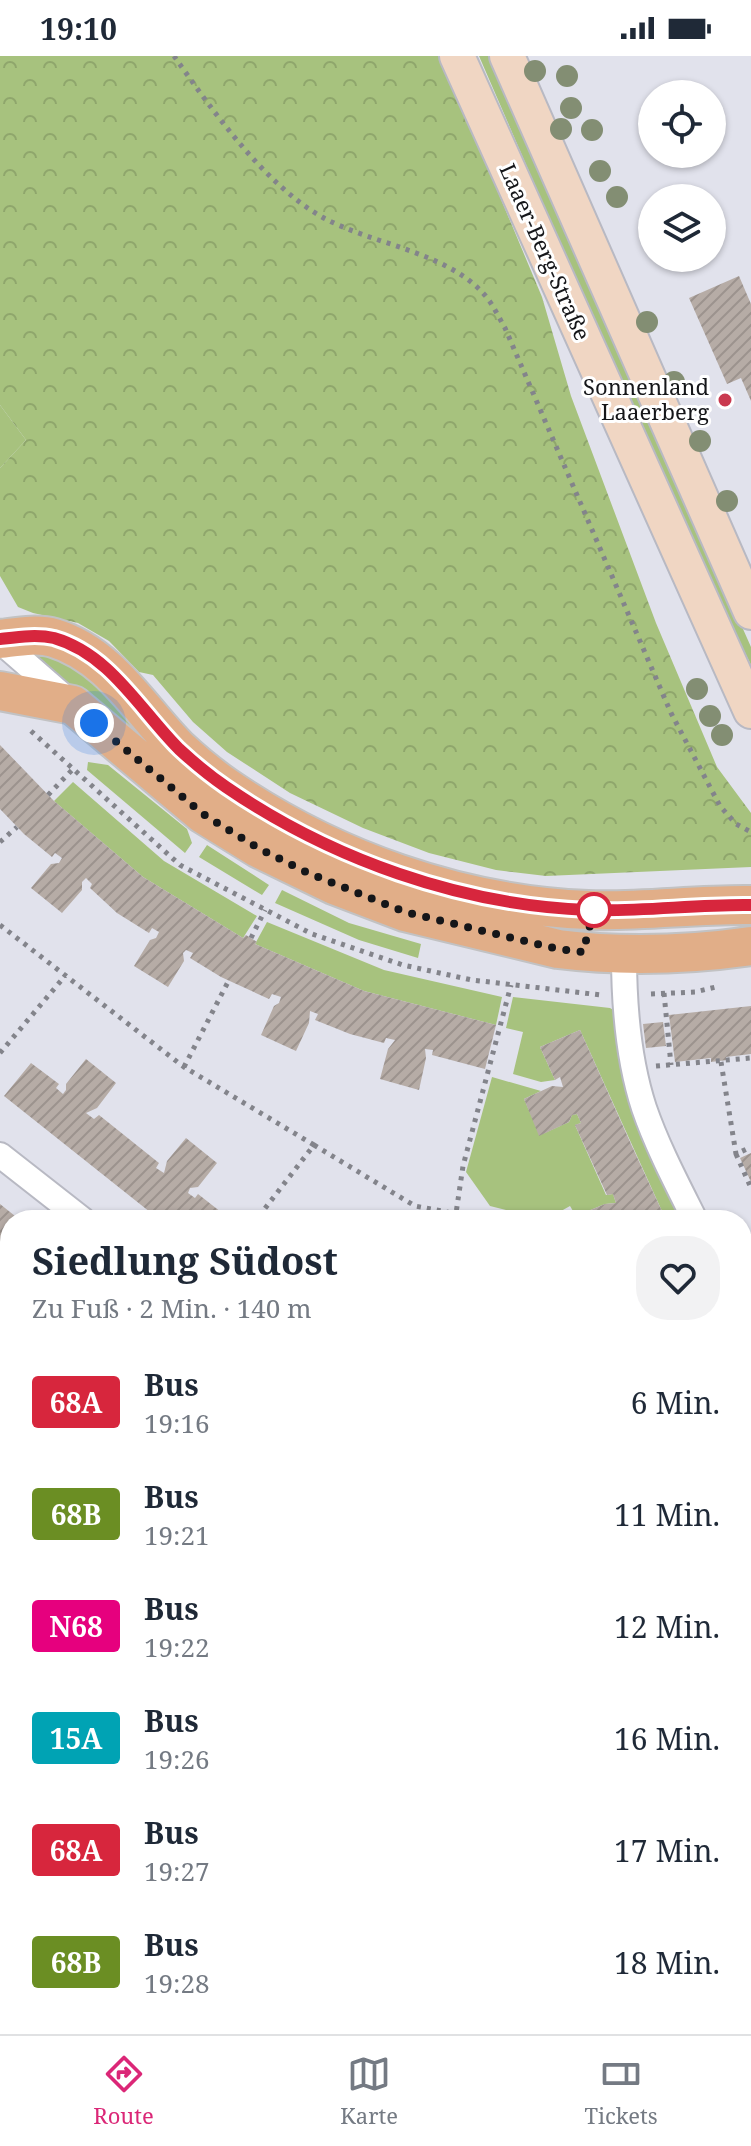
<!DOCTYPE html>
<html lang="de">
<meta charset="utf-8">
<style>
:root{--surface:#fff;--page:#f2f2f3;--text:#1f2937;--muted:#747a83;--line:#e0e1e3;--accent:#db2777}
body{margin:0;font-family:"Noto Serif",serif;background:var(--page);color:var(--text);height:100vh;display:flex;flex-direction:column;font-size:30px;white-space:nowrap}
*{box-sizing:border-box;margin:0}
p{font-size:26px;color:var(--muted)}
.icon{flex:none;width:44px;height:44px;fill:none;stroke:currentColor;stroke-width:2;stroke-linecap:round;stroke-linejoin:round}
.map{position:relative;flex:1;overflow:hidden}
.panel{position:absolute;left:0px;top:1154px;width:752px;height:824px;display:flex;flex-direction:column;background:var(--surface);border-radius:32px 32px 0 0;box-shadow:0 2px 6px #0004}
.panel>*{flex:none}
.badge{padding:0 16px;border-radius:6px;font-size:28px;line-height:52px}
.buttons{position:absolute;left:638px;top:24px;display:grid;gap:16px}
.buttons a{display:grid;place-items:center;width:88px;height:88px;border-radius:50%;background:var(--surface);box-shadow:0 2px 6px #0004;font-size:40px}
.you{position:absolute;width:40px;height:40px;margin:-20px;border:6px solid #fff;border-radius:50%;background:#1a73e8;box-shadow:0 0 0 12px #1a73e833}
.map>.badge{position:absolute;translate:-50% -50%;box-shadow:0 0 0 4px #fff}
.round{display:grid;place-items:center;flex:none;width:84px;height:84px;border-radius:32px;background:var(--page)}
.summary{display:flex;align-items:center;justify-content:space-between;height:136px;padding:0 32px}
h1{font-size:38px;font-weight:700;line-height:60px}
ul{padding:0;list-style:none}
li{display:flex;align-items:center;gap:24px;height:112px;padding:0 32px}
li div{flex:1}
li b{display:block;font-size:30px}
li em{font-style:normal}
li .badge{min-width:88px;font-weight:700;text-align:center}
.status{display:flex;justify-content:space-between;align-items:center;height:56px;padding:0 40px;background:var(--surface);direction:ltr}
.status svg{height:22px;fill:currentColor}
.menu{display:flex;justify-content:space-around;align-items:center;height:112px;border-top:2px solid var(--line);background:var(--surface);font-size:22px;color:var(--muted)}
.menu a{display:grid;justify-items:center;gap:4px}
.menu .active{color:var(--accent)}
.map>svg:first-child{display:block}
.grass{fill:#a7c27e}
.forest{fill:url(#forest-crowns)}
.garden{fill:url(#garden-furrows)}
.building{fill:url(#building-hatch)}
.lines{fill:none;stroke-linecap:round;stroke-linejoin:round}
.service-casing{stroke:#b8b9c3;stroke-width:16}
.minor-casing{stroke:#b8b9c3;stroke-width:28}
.secondary-casing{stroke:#b8b9c3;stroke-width:38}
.primary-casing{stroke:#c2c2c3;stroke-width:42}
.path{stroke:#83848b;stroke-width:5;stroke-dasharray:4 6;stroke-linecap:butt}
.service{stroke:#fff;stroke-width:12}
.minor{stroke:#fff;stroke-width:24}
.secondary{stroke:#f0d6c3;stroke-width:34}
.primary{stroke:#e1ae88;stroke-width:38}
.tree{fill:#838e73}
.line-casing{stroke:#fff;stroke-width:18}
.line{stroke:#d7263d;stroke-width:12}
.walk{stroke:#151619;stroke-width:8;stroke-dasharray:0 14.4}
.poi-dot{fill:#c9394f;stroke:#fff;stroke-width:3}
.stop-dot{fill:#fff;stroke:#d7263d;stroke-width:4}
.labels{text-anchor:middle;stroke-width:6;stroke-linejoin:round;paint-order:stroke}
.street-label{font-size:22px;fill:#151619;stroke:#fff}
.poi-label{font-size:22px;fill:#151619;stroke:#fff;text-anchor:end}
</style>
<div class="status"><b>19:10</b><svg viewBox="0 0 49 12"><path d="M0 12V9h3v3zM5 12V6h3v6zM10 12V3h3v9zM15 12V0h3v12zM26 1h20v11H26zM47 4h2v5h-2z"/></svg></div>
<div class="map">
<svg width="751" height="1978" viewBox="0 0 751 1978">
<defs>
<pattern id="forest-crowns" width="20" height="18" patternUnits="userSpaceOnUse" patternTransform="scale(2)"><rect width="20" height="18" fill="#a7c27e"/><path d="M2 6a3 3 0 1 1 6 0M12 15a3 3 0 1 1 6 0" fill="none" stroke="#8fa66c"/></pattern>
<pattern id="garden-furrows" width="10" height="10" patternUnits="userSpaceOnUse" patternTransform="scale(2)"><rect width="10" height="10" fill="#a7c27e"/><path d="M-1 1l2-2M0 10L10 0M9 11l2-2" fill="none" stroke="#8fa66c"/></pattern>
<pattern id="building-hatch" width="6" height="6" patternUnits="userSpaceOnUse" patternTransform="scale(2)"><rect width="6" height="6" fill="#b6aca6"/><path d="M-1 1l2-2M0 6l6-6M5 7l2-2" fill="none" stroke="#9c938e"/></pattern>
</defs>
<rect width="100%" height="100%" fill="#e1e2ec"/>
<path class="grass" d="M 479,0 L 489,0 L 751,591 L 751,609 L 686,478 Z
M 0,349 L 26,384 L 0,412 Z
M 30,597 C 84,598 127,660 161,696 L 154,700 Z
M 88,706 L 108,709 L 187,773 L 192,787 L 185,797 L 87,714 Z
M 73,726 L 164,805 L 257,860 L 243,882 L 143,821 L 54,745 Z
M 207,789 L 269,829 L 262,839 L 199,801 Z
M 282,834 L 349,867 L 421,888 L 418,902 L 359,884 L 275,847 Z
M 267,866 L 384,914 L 502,941 L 496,969 L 364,935 L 255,888 Z
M 513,941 L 610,952 L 615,955 L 683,1164 L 666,1164 L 580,974 L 540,991 L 555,1024 L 541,1026 L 513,1018 L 523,976 L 506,972 Z
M 492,1021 L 541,1035 L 524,1043 L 540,1079 L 569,1066 L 572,1059 L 577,1058 L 581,1067 L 575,1069 L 606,1139 L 613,1138 L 616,1147 L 605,1148 L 576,1160 L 570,1150 L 545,1164 L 490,1150 L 466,1116 Z"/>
<path class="forest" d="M 0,0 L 441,0 L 542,241 L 571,340 L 656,567 L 717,711 L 751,757 L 751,811 L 546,820 L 496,814 L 429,797 L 363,772 L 290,737 L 227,696 L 193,666 L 153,619 L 139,616 L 109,585 L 78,567 L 33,557 L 18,551 L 0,520 L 0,412 L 26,384 L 0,349 Z"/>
<path class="garden" d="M 0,1611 L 10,1618 L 10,1968 L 494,1968 L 487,1978 L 0,1978 Z"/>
<path class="building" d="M 739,220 L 751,248 L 751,345 L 741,322 L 727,328 L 689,242 Z
M 0,689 L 54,745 L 143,821 L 243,882 L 246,879 L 257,886 L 255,888 L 364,935 L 496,969 L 485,1013 L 432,999 L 433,994 L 425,993 L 426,1002 L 419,1034 L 380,1023 L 388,993 L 395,984 L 386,982 L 384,987 L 350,978 L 315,964 L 318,958 L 310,955 L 309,967 L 296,995 L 261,979 L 274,950 L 279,947 L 281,941 L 272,938 L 269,943 L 221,921 L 190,902 L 193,897 L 186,894 L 183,897 L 184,905 L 168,931 L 134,910 L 150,884 L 156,882 L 159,876 L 152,872 L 149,877 L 117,857 L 90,832 L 92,828 L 86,822 L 82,826 L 82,834 L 62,857 L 31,832 L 51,808 L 59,807 L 62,802 L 55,797 L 52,801 L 24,778 L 0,753 Z
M 751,950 L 751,998 L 726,1001 L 727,1004 L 711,1006 L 711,1002 L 675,1006 L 669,959 Z
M 663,966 L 666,990 L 646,992 L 643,968 Z
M 580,974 L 631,1088 L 666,1164 L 578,1164 L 576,1160 L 605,1148 L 616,1147 L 613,1138 L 607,1139 L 575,1069 L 581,1067 L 577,1058 L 572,1059 L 569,1066 L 539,1080 L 524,1043 L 552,1030 L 563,1031 L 560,1021 L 555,1024 L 540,991 Z
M 86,1003 L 116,1027 L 97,1052 L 86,1057 L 94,1063 L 99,1059 L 159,1107 L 156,1112 L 164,1117 L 167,1105 L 186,1082 L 217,1107 L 198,1131 L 190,1132 L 188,1137 L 195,1142 L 198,1138 L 226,1160 L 223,1164 L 160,1164 L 4,1040 L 31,1007 L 59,1028 L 56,1032 L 63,1038 L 66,1034 L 66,1028 Z
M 751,1097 L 751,1126 L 740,1102 Z
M 0,1148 L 20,1164 L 10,1164 L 10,1209 L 0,1201 Z
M 751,1218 L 751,1275 L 742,1280 L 742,1223 Z
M 751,1391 L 751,1448 L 747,1446 L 742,1450 L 742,1410 L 750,1405 L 744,1396 Z
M 0,1423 L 10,1430 L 0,1446 Z
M 751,1504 L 751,1606 L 748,1608 L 742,1601 L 742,1511 Z
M 0,1624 L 10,1629 L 10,1643 L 0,1666 Z
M 751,1833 L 751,1868 L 742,1861 L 742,1844 Z
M 9,1886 L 10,1886 L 10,1916 L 1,1913 Z
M 747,1921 L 751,1923 L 751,1969 L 742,1964 L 742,1929 Z
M 145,1968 L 183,1968 L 181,1974 L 163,1970 L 160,1975 Z
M 216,1968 L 243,1968 L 251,1972 L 248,1978 L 211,1978 Z
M 414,1968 L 457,1968 L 452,1978 L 414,1978 L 417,1972 L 413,1970 Z
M 494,1968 L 554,1968 L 567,1976 L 565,1978 L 487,1978 Z"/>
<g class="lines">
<g class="service-casing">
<path id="service" d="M 0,1792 L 10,1760"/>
</g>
<g class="minor-casing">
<path id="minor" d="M 0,585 L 70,646
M 624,899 C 624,950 628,1003 644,1052 C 657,1090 677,1128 695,1164
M 0,1099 L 83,1164
M 742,1195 L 751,1191
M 742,1483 L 751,1476
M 0,1542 L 10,1549
M 742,1811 L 751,1801
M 631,1968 L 644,1978"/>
</g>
<g class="secondary-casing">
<path id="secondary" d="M 457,0 L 751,655
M 507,0 L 751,556"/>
</g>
<g class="primary-casing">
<path id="primary" d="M 0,583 C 17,581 37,577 54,582 C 110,599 140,654 179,693 C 193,706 210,720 226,731 C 331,803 460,849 588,854 C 642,856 697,848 751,849
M 0,635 L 73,649 L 203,758 L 258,792 L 334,829 L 405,856 L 558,893 C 622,901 687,899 751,890"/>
</g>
<path class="path" d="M 174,0 C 212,54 264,128 322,161 C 371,188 443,195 482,236 C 492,246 498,260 505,272 L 671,657 L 720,750 L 736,768 L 751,776
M 31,675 L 180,809 L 312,878 L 403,909 L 472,924 L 601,939
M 48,739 L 73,713
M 0,786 L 17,771
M 0,869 L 184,1011 L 314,1089 L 256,1164
M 251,882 L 265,854
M 664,937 L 671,1009
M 651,938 L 695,936 L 720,930
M 0,997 L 65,920
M 721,1006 L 736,1098 L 751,1091
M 656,1010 L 751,1002
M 184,1011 L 229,924
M 314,1089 L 415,1150 L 490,1164
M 736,1098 L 751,1132
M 455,1164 L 463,1110 L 511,929
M 555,1164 L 564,1158 L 568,1164
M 0,1311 L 10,1319
M 0,1500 L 10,1485
M 0,1594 L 10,1601
M 0,1682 L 10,1685
M 0,1856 L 10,1859
M 289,1968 L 309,1978
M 699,1968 L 716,1978"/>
<use href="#service" class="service"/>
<use href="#minor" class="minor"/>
<use href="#secondary" class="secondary"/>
<use href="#primary" class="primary"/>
</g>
<g class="tree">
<circle cx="535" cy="15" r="11"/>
<circle cx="567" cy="20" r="11"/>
<circle cx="571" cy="52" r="11"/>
<circle cx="561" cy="73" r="11"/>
<circle cx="592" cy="74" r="11"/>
<circle cx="600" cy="115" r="11"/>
<circle cx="617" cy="141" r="11"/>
<circle cx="647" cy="266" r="11"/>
<circle cx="674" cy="326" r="11"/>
<circle cx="700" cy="385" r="11"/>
<circle cx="727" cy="445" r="11"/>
<circle cx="697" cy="633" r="11"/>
<circle cx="710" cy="660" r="11"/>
<circle cx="722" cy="679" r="11"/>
</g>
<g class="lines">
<g class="line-casing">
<path id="line" d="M 0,583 C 17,581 37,578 54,582 C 110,598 140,654 179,693 C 193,706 210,720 226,731 C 331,803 460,849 588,854 C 642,856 697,848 751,849"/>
</g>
<use href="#line" class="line"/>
<path class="walk" d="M 94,667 L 203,758 L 258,792 L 308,817 L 405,856 L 558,893 L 583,896 L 594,854"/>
</g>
<circle class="poi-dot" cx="725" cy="344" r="8"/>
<circle class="stop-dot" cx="594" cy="854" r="16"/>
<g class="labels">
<g class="street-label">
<text transform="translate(545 196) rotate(66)" y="8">Laaer-Berg-Straße</text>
</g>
<g class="poi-label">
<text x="709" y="339">Sonnenland<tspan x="709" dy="25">Laaerberg</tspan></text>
</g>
</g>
</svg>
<div class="buttons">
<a><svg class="icon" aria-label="locate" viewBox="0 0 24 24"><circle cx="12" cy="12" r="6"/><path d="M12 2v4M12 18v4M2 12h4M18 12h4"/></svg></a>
<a><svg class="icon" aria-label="layers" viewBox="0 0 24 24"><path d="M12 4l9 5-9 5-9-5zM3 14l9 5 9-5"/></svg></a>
</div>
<div class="you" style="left:94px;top:667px"></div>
<section class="panel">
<div class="summary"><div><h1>Siedlung Südost</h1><p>Zu Fuß · 2 Min. · 140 m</p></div><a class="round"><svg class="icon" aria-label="heart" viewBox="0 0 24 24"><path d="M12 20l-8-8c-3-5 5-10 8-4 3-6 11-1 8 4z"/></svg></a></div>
<ul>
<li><span class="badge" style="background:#d7263d;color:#fff">68A</span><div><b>Bus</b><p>19:16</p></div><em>6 Min.</em></li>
<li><span class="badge" style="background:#6b8e23;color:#fff">68B</span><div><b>Bus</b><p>19:21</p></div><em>11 Min.</em></li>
<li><span class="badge" style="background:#e6007e;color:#fff">N68</span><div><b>Bus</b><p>19:22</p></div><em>12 Min.</em></li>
<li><span class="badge" style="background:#00a3b4;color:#fff">15A</span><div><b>Bus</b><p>19:26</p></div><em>16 Min.</em></li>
<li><span class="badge" style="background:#d7263d;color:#fff">68A</span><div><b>Bus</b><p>19:27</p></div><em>17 Min.</em></li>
<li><span class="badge" style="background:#6b8e23;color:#fff">68B</span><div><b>Bus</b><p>19:28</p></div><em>18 Min.</em></li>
</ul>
</section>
</div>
<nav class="menu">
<a class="active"><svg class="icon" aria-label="directions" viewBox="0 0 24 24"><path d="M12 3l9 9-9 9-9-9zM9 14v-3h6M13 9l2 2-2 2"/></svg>Route</a>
<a><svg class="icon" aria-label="map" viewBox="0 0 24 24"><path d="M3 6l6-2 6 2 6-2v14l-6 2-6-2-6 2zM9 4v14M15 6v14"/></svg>Karte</a>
<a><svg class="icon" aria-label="tickets" viewBox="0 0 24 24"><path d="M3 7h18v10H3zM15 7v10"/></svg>Tickets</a>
</nav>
